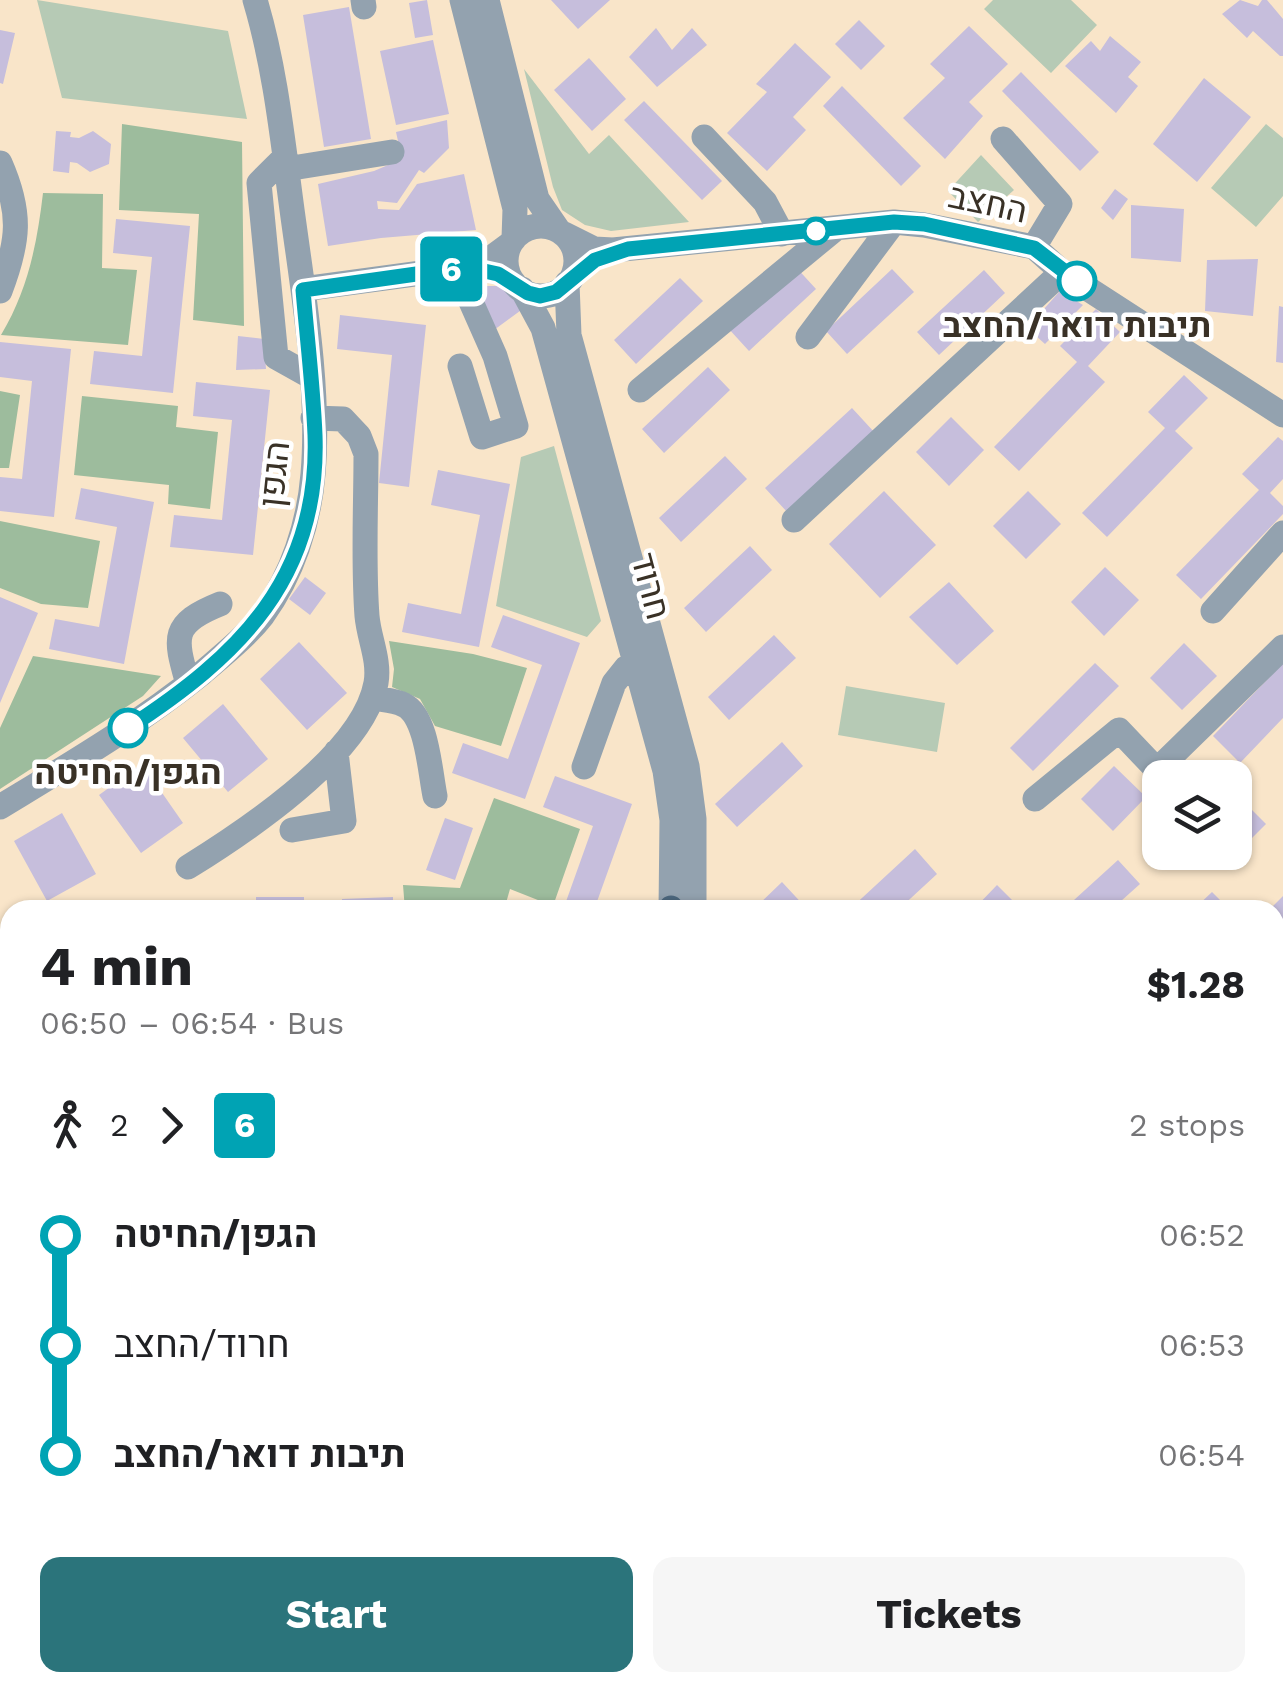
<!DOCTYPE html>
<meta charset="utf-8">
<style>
:root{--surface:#fff;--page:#f6f6f6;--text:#202124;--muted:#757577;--accent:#2b747b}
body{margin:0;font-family:"Work Sans",Heebo,sans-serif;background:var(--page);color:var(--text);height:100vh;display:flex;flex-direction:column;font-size:38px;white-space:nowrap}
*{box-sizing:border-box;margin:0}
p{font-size:32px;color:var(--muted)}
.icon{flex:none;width:55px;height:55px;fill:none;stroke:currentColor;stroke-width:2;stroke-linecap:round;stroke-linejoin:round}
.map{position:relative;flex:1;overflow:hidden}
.drawer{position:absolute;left:0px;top:900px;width:1285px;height:792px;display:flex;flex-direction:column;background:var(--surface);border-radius:30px 30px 0 0;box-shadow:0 2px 8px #0004}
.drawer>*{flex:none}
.badge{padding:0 20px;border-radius:8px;font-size:35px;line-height:65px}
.tools{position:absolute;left:1142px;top:760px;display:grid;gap:20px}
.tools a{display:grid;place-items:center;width:110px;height:110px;border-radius:20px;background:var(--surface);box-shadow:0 2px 8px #0004;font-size:50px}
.map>.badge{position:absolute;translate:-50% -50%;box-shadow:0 0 0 5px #fff}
.legs{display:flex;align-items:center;gap:15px;height:110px;padding:0 40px;font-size:32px}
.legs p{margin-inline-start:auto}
.head{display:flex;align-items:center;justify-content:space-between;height:170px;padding:0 40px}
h1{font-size:55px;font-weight:700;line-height:75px}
.primary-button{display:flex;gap:20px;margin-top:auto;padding:20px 40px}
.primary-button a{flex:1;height:115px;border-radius:20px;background:var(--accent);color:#fff;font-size:40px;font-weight:700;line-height:115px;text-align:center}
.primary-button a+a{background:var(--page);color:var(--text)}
ul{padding:0 40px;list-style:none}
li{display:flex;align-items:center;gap:35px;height:110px;font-size:38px}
li i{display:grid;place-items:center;width:15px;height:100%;margin:0 12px;background:currentColor}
li i::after{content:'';width:25px;height:25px;margin:-12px;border:8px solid;border-radius:50%;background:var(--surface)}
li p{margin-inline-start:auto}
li:first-child i{background:linear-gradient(#0000 50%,currentColor 0)}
li:last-child i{background:linear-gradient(currentColor 50%,#0000 0)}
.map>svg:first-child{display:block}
.green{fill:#b6cab5}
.forest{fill:#9dbc9d}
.building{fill:#c6bedc}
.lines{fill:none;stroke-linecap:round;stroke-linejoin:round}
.minor{stroke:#93a2af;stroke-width:25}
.major{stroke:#4d687e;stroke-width:25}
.line-1-casing{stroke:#fff;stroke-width:22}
.line-1{stroke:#00a3b4;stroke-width:15}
.stop-1-dot{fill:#fff;stroke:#00a3b4;stroke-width:5}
.labels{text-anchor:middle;stroke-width:9;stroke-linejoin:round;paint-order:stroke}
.street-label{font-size:35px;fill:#393126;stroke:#fff}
.stop-label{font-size:35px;font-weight:bold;fill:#393126;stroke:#fff}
</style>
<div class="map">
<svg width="1283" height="1691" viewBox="0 0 1283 1691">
<rect width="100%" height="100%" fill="#f9e5c9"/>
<path class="green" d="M 37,0 L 228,31 L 247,119 L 62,98 Z
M 993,0 L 1071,0 L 1097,25 L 1051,73 L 984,9 Z
M 524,69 L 589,154 L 609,135 L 689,222 L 611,231 L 585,225 L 562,210 L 553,187 Z
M 1266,124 L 1283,138 L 1283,196 L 1256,227 L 1211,188 Z
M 981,155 L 1014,190 L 978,222 L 948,191 Z
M 554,446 L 601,621 L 587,637 L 496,606 L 521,457 Z
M 846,686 L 945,703 L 937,752 L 838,735 Z"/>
<path class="forest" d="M 122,124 L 242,142 L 244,326 L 193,320 L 199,214 L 119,210 Z
M 43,193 L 103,194 L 102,268 L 137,270 L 128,345 L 1,335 C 28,290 37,244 43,193 Z
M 0,391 L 20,395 L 9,468 L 0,468 Z
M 82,396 L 178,406 L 176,427 L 218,432 L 210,509 L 168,504 L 169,485 L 74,475 Z
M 0,521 L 100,541 L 88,608 L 41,604 L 0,588 Z
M 389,641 L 473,654 L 527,668 L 501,746 L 435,726 L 420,699 L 392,687 L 394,669 Z
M 33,656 L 161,676 L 143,696 L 0,789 L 0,728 Z
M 494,798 L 580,829 L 553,906 L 510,889 L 504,910 L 405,910 L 403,885 L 460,888 Z"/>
<path class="building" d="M 427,0 L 433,35 L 415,38 L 409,3 Z
M 551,0 L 610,0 L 578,29 Z
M 1240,0 L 1258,6 L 1262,0 L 1267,0 L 1283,19 L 1283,56 L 1280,56 L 1253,31 L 1247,38 L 1222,14 Z
M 349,7 L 371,139 L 324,147 L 303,15 Z
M 859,20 L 885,46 L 861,70 L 835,44 Z
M 969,26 L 1008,64 L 969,102 L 983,116 L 945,159 L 903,118 L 945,78 L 930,64 Z
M 656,28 L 672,50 L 692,28 L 707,45 L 657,87 L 629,57 Z
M 0,30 L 15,33 L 3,84 L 0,83 Z
M 1110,36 L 1141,62 L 1128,77 L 1138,86 L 1116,113 L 1065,66 L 1091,41 L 1100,51 Z
M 433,40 L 449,114 L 396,125 L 380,51 Z
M 795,43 L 831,77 L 793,117 L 806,130 L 767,171 L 727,133 L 767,92 L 756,84 Z
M 589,58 L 626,99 L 592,131 L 554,90 Z
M 1021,72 L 1099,152 L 1080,171 L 1002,91 Z
M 1204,78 L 1251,117 L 1197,182 L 1153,144 Z
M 842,86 L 921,166 L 901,186 L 823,106 Z
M 644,101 L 722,181 L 702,200 L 624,120 Z
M 447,120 L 449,148 L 424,173 L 419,170 L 397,203 L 377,201 L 378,209 L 399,210 L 417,184 L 464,174 L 476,230 L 381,238 L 328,246 L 318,184 L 374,171 L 402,159 L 396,132 Z
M 56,131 L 71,132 L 70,137 L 79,138 L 93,131 L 111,144 L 109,164 L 90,172 L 77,163 L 70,162 L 69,173 L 53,171 Z
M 1115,189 L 1128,199 L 1113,220 L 1101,208 Z
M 1131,205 L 1184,209 L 1181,262 L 1131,258 Z
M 116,219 L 190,226 L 173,393 L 90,384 L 94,351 L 142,356 L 152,257 L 113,253 Z
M 1258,259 L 1253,316 L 1205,311 L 1207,260 Z
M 794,265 L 816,289 L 749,351 L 728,328 Z
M 892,269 L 914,292 L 847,354 L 826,331 Z
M 984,270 L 1005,293 L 939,355 L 917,332 Z
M 680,278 L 703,301 L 636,364 L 614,340 Z
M 474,286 L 502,286 L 524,308 L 494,330 Z
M 1060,291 L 1083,305 L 1045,344 L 1027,328 Z
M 1279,306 L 1283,307 L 1283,363 L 1276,362 Z
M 1096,309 L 1120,332 L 1088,366 L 1105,382 L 1019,471 L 994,447 L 1077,362 L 1060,346 Z
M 340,315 L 426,325 L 409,487 L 379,483 L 392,355 L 337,349 Z
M 238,336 L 264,339 L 266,369 L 236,370 Z
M 0,342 L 71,349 L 54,517 L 0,511 L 0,477 L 22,479 L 32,381 L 0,377 Z
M 708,367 L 730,390 L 664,453 L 642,429 Z
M 1184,375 L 1208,398 L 1175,431 L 1193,448 L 1107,537 L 1082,513 L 1165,428 L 1148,412 Z
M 196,382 L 270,390 L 253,555 L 170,547 L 174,515 L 222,520 L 232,420 L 193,416 Z
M 852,408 L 875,433 L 788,513 L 765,488 Z
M 951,417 L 984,450 L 949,486 L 916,452 Z
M 1278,437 L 1283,441 L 1283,479 L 1270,493 L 1283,506 L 1283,514 L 1201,599 L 1176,575 L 1259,490 L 1242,474 Z
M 725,456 L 747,479 L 681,542 L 659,518 Z
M 438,470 L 510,484 L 479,647 L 402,632 L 408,603 L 461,614 L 480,515 L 431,505 Z
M 81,488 L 154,502 L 124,664 L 49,649 L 55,619 L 99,627 L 117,527 L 75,519 Z
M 884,491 L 936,545 L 880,598 L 829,544 Z
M 1028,491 L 1061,524 L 1026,559 L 993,526 Z
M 750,546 L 772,570 L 706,632 L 684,608 Z
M 1105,567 L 1139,600 L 1104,636 L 1071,602 Z
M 305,577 L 326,593 L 310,615 L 289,599 Z
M 949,582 L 994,631 L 957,665 L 909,617 Z
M 0,597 L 38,613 L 0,703 Z
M 503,615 L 580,643 L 525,799 L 452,773 L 463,743 L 508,759 L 542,665 L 491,647 Z
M 774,635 L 796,658 L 729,720 L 708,697 Z
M 299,642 L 347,693 L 307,730 L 260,679 Z
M 1184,643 L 1217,676 L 1182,710 L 1150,678 Z
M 1095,663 L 1119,686 L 1033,771 L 1010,748 Z
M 1283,663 L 1283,718 L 1240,763 L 1213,736 Z
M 223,704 L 268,759 L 228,792 L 183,738 Z
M 782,742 L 803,766 L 737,827 L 715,804 Z
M 142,764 L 183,823 L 141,853 L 99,795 Z
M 1114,766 L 1146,797 L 1113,831 L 1081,799 Z
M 555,776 L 632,804 L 594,910 L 563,910 L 593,826 L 543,807 Z
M 1235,793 L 1266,824 L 1233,857 L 1228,852 L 1235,852 Z
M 62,813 L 96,874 L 47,901 L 14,841 Z
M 445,818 L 473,828 L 455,880 L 426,870 Z
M 915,849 L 937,874 L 898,910 L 849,910 Z
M 1118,860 L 1140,884 L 1111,910 L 1063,910 Z
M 782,882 L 808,910 L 753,910 Z
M 997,885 L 1022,910 L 973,910 Z
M 1212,892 L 1230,910 L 1193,910 Z
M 1283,896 L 1283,948 L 1275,956 L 1275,910 L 1269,910 Z
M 256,897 L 304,897 L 304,910 L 256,910 Z
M 393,897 L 393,910 L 342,910 L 342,899 Z
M 206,902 L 207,910 L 160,910 L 159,908 Z
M 10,945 L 10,994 L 0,997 L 0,948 Z
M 1275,1179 L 1283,1187 L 1280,1206 L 1283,1208 L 1283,1291 L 1275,1283 Z
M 10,1256 L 10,1382 L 0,1383 L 0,1334 L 7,1333 L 0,1257 Z
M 10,1507 L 10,1540 L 0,1541 L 0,1508 Z
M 0,1627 L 10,1627 L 10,1667 L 0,1668 Z
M 1283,1660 L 1283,1691 L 1252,1691 L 1261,1682 L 1275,1682 L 1275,1668 Z
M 415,1682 L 451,1682 L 451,1691 L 415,1691 Z
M 714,1682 L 784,1682 L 784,1691 L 714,1691 Z"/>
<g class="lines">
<path class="minor" d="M 363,0 L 364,7
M 462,0 L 515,209 L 514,239
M 487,0 L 537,199 L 559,231
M 704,137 L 765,202 L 782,234
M 1003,139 L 1060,204 L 1034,247
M 285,157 L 259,183 L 276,357 L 310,376
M 0,163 C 22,213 19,241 0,291
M 286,169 L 392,152
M506 261a35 35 0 1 1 70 0a35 35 0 1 1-70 0Z
M 564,234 L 594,249 L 613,250 L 894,222 L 924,225 L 1034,247 L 1062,272 L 1283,415
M 456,268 L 495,356 L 516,426 L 482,437 L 460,366
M 567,283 L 569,335 L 687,766 L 694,819 L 694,910
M 303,289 L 466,267 L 491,258 L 510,244
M 522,289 L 543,328 L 665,771 L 672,820 L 671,910
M 808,337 L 894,222
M 640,390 L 835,229
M 794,520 L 1062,272
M 1213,611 L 1283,533
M 188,684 C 175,638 170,624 220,604
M 372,698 C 382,700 395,700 404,705 C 427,716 430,772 435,796
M 584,767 L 614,683 L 626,668 L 636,667
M 1035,799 L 1119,730 L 1157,770 L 1283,647
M 0,807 C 69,765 139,724 202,673 C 223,655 246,637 263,615 C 292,575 309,524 313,474 C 320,393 304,297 293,217 C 283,144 276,70 255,0
M 292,830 L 344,821 L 336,752
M 188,867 C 246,831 363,754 376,683 C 380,660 369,639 367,616 C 363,562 366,508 366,454 L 359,436 L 343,419 L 313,418
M 1275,1348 L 1283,1350
M 1283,1370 L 1280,1382 L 1283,1392
M 0,1429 L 10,1428
M 0,1474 L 10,1473
M 1275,1504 L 1283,1478
M 0,1601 L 10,1601
M 112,1682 L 112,1691
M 697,1682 L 697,1691
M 900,1682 L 900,1691"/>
<path class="major" d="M 671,910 L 671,908
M 1275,1007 L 1283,1009
M 0,1032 L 10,1030
M 1275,1042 L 1283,1043
M 0,1063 L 10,1060"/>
</g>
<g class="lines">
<g class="line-1-casing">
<path id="line-1" d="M 128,728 C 239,656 320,578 315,435 C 313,386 307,338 303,290 L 466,267 L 498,274 L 528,293 L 540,296 L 556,292 L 595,260 L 628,249 L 894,222 L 924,224 L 1034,248 L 1077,281"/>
</g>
<use href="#line-1" class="line-1"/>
</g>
<g class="stop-1-dot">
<circle cx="816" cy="231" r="12"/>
<circle cx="1077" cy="281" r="18"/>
<circle cx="128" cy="728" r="18"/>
</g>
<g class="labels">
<g class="street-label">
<text transform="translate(988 203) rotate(12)" y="12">החצב</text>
<text transform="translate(274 474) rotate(-84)" y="12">הגפן</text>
<text transform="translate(651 586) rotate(75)" y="12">חרוד</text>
</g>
<g class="stop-label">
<text x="1077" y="337">תיבות דואר/החצב</text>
<text x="128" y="784">הגפן/החיטה</text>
</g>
</g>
</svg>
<div class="tools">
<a><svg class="icon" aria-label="layers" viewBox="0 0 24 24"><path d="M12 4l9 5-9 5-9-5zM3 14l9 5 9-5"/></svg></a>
</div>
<b class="badge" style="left:451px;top:269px;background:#00a3b4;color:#fff">6</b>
<section class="drawer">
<div class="head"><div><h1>4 min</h1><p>06:50 – 06:54 · Bus</p></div><b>$1.28</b></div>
<div class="legs"><svg class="icon" aria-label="walk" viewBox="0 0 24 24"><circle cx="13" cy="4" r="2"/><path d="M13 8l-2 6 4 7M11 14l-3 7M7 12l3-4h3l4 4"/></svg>2<svg class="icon" aria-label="forward" viewBox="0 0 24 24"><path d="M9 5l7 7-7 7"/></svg><b class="badge" style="background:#00a3b4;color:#fff">6</b><p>2 stops</p></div>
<ul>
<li><i style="color:#00a3b4"></i><b>הגפן/החיטה</b><p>06:52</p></li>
<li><i style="color:#00a3b4"></i><span>חרוד/החצב</span><p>06:53</p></li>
<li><i style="color:#00a3b4"></i><b>תיבות דואר/החצב</b><p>06:54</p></li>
</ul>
<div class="primary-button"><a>Start</a><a>Tickets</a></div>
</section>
</div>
